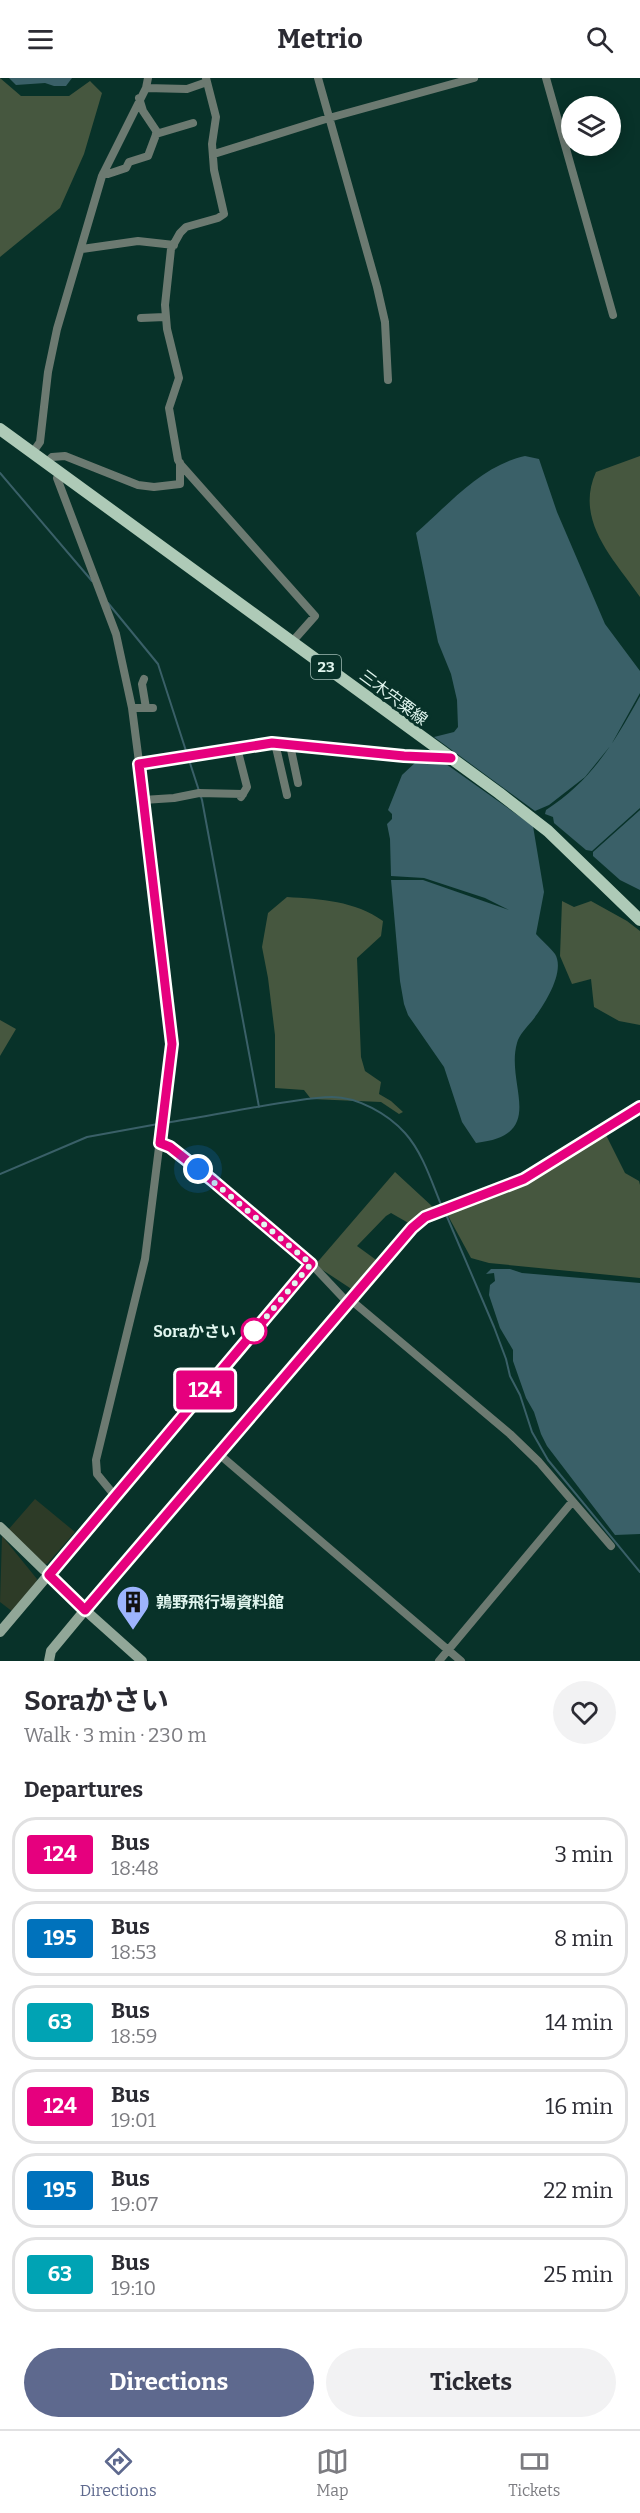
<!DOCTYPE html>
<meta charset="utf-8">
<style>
:root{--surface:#fff;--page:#f2f2f3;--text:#2b2b33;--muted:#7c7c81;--line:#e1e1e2;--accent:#5e698e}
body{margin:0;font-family:Bitter,"Noto Sans JP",serif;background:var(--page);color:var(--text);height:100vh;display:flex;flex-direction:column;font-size:22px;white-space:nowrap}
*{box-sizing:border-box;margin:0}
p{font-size:20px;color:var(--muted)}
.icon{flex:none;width:33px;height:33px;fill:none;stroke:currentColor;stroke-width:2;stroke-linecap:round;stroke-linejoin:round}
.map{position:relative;height:1583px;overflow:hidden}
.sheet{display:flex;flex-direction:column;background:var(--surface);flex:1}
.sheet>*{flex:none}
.badge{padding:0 12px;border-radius:4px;font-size:21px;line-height:39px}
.buttons{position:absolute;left:561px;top:18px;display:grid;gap:12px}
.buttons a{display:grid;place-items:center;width:60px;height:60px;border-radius:50%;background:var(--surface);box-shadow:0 3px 15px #0003;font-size:30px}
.you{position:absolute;width:30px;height:30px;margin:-15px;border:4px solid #fff;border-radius:50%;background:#1a73e8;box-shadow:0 0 0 9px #1a73e833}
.map>.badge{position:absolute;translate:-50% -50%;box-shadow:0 0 0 3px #fff}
h2{padding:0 24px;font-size:22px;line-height:54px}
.round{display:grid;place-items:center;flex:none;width:63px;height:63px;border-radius:32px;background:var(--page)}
.head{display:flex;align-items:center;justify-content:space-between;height:102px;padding:0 24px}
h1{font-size:28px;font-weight:700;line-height:45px}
.action{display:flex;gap:12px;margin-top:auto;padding:12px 24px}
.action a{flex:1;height:69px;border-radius:36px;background:var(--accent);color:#fff;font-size:24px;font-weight:700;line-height:69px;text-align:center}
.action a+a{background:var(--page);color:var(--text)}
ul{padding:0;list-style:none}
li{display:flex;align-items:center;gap:18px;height:75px;margin:0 12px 9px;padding:0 12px;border:3px solid var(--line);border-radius:24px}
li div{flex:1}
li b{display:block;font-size:22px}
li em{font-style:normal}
li .badge{min-width:66px;font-weight:700;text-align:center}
header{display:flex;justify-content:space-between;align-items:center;height:78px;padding:0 24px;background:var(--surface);font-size:27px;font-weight:700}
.tab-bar{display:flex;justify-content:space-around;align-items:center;height:84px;border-top:2px solid var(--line);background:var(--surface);font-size:16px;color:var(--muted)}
.tab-bar a{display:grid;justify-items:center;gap:3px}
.tab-bar .current{color:var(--accent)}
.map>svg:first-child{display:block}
.green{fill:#2d3b27}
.forest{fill:#46573f}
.water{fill:#3a6068}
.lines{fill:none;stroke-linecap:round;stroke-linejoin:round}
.stream{stroke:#3a6068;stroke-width:2}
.street{stroke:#6c7a71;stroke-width:8}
.secondary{stroke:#91a798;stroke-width:10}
.primary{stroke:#aecab7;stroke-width:12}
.line-casing{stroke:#fff;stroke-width:14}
.line{stroke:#e6007e;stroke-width:9}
.walk{stroke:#e1f6ef;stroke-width:6;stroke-dasharray:0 10.8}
.stop-dot{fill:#fff;stroke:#e6007e;stroke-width:3}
.labels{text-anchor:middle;stroke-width:6;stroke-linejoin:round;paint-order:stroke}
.shield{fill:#083229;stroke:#a0bbb4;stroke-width:1.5}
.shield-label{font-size:15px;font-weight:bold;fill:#e1f6ef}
.street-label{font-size:16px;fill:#e1f6ef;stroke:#083229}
.stop-label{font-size:16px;font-weight:bold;fill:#e1f6ef;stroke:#083229;text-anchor:end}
.poi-label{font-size:16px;font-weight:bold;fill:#e1f6ef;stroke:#083229;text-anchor:start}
</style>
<header><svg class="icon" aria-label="menu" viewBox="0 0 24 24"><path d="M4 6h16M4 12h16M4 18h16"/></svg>Metrio<svg class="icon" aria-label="search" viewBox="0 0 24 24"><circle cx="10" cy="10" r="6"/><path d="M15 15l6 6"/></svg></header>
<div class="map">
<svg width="640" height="1583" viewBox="0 0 640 1583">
<rect width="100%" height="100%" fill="#083229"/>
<path class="green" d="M 35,1421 L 75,1454 L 47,1486 L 40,1486 L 8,1452 Z
M 2,1458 L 37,1501 L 36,1508 L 13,1534 L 0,1524 Z"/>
<path class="forest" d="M 0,0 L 21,18 L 69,18 L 90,3 L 102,15 L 84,76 L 60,130 L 0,179 Z
M 640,378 L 640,519 C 614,481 574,443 596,394 Z
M 287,819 C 321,821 355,823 383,843 L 381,858 L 357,880 L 361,979 L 365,993 L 381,1004 L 379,1016 L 391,1023 L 403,1034 L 399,1036 L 381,1024 L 311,1021 L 304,1012 L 275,1010 L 275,957 L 268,900 L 262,869 L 268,835 Z
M 562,823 L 574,829 L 591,823 L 627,843 L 640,853 L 640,947 L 619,943 L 594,929 L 591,901 L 572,906 L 560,878 Z
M 0,942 L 16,951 L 0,978 Z
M 606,1057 L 625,1095 L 639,1103 L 640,1107 L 640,1200 L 489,1185 L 471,1180 L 446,1134 L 521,1109 Z
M 395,1094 L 434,1130 L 412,1147 L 391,1135 L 386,1138 L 357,1168 L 379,1184 L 353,1212 L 315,1187 Z"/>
<path class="water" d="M 9,0 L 72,0 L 66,8 L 54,8 L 45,5 L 16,7 Z
M 525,378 L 539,381 L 557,434 L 605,546 L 640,593 L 640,615 L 611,667 L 585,699 L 549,727 L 535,733 L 434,659 L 454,654 L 458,649 L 457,622 L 451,596 L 438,564 L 416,455 C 449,426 482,387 525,378 Z
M 640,618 L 640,730 L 592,773 L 586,772 L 554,745 L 553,739 L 545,736 L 546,732 C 592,702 614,665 640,618 Z
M 417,683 L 446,686 L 533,748 L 544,814 L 536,856 C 542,863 550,869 555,876 C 566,894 543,929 532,943 C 527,949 519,957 517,965 C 505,1007 549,1057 476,1065 L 462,1044 L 444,989 L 408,937 L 404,926 L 400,903 L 391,802 L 423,802 L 509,832 L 485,820 L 424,800 L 391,798 L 390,761 L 387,746 L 392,741 L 392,736 L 388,732 L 402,697 Z
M 640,732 L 640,812 L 620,802 L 593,778 L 593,774 Z
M 491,1191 L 510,1191 L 522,1195 L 640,1205 L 640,1456 L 615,1457 L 547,1368 L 541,1356 L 534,1334 L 526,1320 L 513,1283 L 513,1272 L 500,1250 L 489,1217 L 490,1207 L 495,1203 L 494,1195 L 486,1196 Z"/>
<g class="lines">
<path class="stream" d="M 0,395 L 92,503
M 108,525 L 158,586 L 187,676
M 189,682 L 202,722 L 259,1029
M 164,1045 C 205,1039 246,1030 287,1024 C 301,1022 317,1019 332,1019 C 358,1019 388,1036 405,1055 C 423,1075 432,1105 442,1129
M 0,1096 L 87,1059 L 158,1046
M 445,1134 L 494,1249 L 506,1281 L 510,1298 L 520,1317 L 532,1354 L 548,1382 L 640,1494"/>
<path class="street" d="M 206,0 L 216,39 L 212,66 L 214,92 L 224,136 L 218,140 L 186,149 L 180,155 L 171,171 L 165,227 L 167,251 L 179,300 L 169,330 L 178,382 L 181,387 L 315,538 L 292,564
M 318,0 L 377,209 L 385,244 L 388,302
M 546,0 L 613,237
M 146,10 L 187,11 L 207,4
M 156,56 L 193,45
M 214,76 L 329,40 L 474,0
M 103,96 L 108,96 L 126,90 L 129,84 L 148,78 L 157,54 L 143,33 L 139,20
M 82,171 L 138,163 L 174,167
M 141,240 L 165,239
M 33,374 L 40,364 L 48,294 L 57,251 L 102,98 L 146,10 L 148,0
M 46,385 L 52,379 L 65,378 L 138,407 L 154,409 L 180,406 L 180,385
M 60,394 L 57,400 L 116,556 L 132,630 L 154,800 L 172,966 L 145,1181 L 96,1382 L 97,1396 L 115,1418
M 144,601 L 142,606 L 146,630
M 132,630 L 153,630
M 275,665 L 287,717
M 290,667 L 298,705
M 237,670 L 247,709 L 241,719
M 139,686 L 272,665 L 403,678 L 451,680
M 143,722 L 174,720 L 199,715 L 243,716
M 160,1065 L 170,1069 L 301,1175 L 349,1226 L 425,1139 L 523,1102 L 640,1029
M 352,1223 L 510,1356 L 539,1384 L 611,1468
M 220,1377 L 461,1583
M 439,1583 L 572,1424"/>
<path class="secondary" d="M 0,1449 L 85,1532 L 142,1583
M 0,1554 L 311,1186
M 49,1583 L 51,1573 L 85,1532 L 349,1226"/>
<path class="primary" d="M 0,351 L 499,715 L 548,753 L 640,842"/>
</g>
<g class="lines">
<g class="line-casing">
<path id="line" d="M 451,680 L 404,678 L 272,665 L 139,686 L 172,966 L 160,1065 L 170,1069 L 212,1102 L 311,1186 L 49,1497 L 85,1532 L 412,1150 L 425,1139 L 524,1101 L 640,1029"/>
</g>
<use href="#line" class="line"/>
<path class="walk" d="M 198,1091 L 311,1186 L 251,1257 L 254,1253"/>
</g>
<defs>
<g id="building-pin" transform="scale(1.725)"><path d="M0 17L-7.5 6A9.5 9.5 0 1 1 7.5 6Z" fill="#9db4fd" stroke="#083229"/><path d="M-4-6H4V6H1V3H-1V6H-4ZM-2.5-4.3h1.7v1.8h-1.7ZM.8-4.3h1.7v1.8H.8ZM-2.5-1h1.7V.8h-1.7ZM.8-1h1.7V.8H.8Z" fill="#111"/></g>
</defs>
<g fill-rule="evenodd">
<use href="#building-pin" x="133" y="1524"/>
</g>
<circle class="stop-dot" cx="254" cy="1253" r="12"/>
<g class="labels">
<rect class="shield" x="311" y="577" width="30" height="24" rx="4.5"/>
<g class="shield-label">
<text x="326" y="594">23</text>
</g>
<g class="street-label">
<text transform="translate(394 619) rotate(37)" y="6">三木宍粟線</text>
</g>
<g class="stop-label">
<text x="236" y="1259">Soraかさい</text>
</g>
<g class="poi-label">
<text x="156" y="1530">鶉野飛行場資料館</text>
</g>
</g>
</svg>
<div class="buttons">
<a><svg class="icon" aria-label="layers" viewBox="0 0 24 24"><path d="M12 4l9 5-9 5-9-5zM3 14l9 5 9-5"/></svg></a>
</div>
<div class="you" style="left:198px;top:1091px"></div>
<b class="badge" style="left:205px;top:1312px;background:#e6007e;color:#fff">124</b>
</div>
<section class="sheet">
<div class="head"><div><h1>Soraかさい</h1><p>Walk · 3 min · 230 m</p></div><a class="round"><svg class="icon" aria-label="heart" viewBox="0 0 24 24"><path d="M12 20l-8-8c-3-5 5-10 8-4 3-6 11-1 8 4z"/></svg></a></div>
<h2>Departures</h2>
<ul>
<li><span class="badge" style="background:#e6007e;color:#fff">124</span><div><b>Bus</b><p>18:48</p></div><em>3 min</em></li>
<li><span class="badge" style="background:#0072bc;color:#fff">195</span><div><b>Bus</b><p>18:53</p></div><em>8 min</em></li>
<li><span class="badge" style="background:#00a3b4;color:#fff">63</span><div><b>Bus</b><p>18:59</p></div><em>14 min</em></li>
<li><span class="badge" style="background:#e6007e;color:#fff">124</span><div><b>Bus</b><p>19:01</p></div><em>16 min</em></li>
<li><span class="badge" style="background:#0072bc;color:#fff">195</span><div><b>Bus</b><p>19:07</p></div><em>22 min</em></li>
<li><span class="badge" style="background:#00a3b4;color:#fff">63</span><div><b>Bus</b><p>19:10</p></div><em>25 min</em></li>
</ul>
<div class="action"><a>Directions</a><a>Tickets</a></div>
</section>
<nav class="tab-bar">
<a class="current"><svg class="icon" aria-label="directions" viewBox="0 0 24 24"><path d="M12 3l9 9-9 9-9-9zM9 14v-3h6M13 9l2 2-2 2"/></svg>Directions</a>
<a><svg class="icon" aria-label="map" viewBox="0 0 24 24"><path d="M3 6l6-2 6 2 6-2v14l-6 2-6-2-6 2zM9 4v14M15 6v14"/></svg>Map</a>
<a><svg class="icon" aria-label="tickets" viewBox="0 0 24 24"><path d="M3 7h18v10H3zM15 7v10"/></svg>Tickets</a>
</nav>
